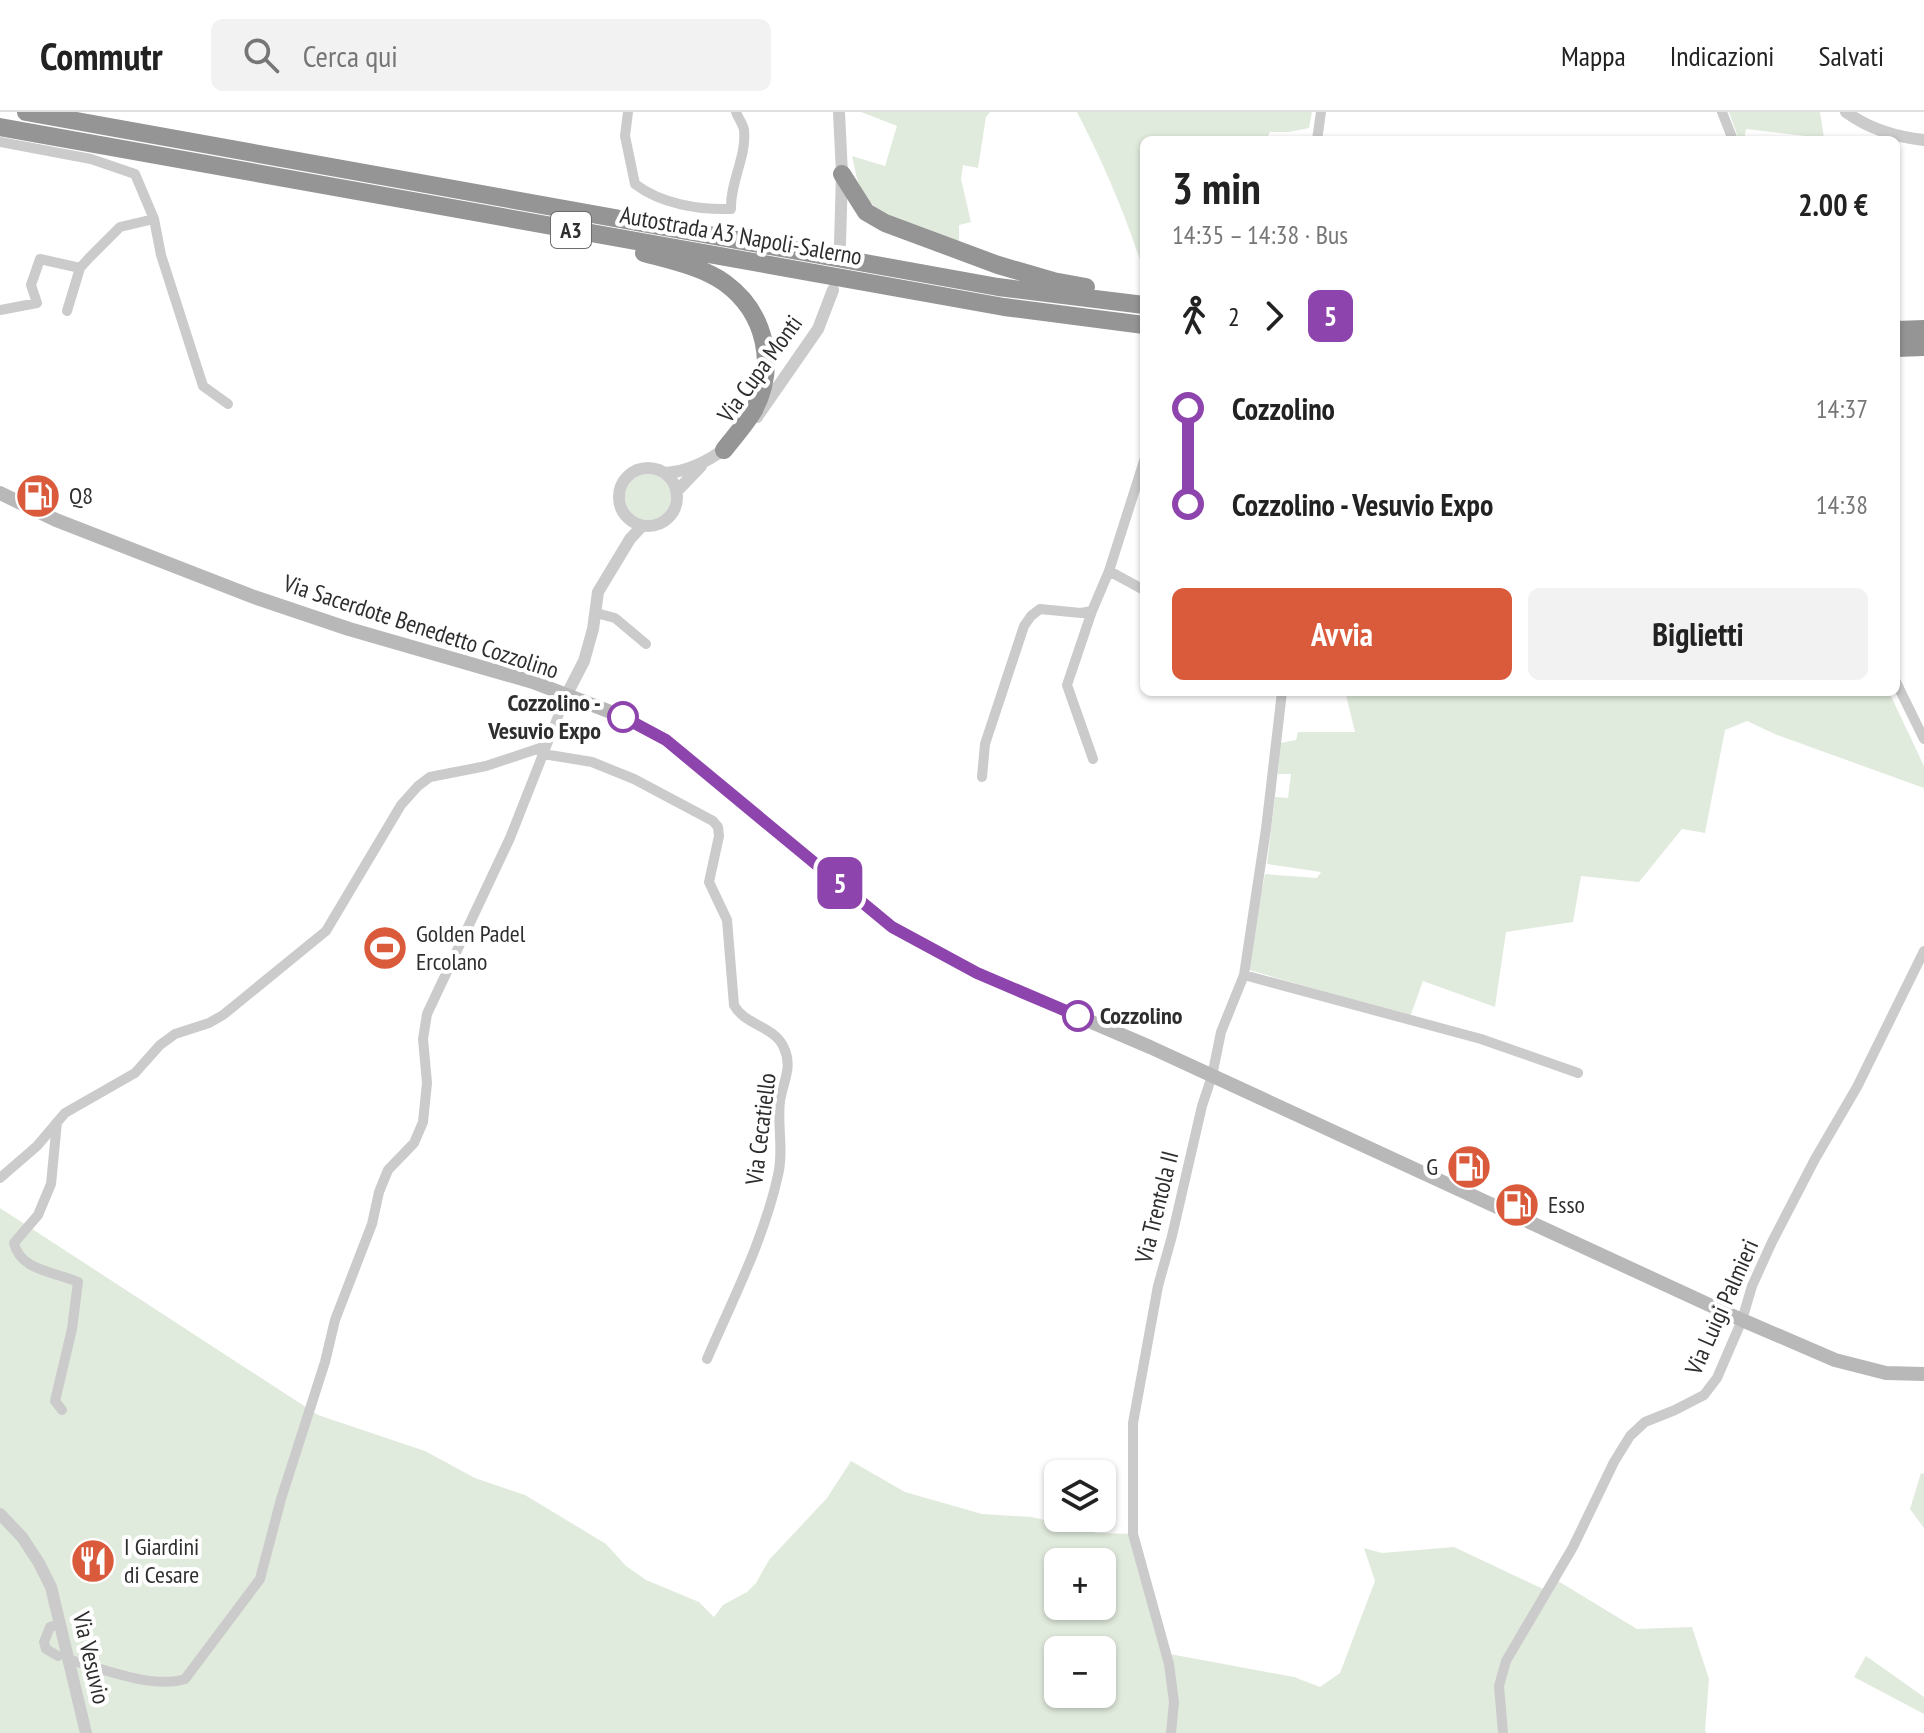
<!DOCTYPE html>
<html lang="it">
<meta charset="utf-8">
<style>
:root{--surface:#fff;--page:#f2f2f2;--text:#222;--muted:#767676;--line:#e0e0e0;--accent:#da5b3c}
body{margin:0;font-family:"PT Sans Narrow",sans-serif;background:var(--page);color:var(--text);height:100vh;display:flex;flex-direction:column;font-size:30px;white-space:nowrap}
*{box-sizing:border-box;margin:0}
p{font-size:26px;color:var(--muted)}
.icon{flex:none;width:44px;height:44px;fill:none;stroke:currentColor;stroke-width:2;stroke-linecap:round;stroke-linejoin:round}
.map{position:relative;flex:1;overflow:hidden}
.drawer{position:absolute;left:1140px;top:24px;width:760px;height:560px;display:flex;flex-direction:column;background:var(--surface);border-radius:12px;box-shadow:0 2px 6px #0004}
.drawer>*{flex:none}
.badge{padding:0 16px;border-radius:12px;font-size:28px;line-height:52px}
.controls{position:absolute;left:1044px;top:1348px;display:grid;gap:16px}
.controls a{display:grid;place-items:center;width:72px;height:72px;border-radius:12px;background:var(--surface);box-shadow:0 2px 6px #0004;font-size:40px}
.map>.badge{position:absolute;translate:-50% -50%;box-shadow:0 0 0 4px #fff}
.legs{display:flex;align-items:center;gap:12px;height:88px;padding:0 32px;font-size:26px}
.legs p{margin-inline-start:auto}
.headline{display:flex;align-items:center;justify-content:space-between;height:136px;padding:0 32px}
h1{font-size:44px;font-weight:700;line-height:60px}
.primary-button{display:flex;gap:16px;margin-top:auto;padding:16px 32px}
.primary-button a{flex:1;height:92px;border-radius:12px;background:var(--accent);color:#fff;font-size:32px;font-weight:700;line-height:92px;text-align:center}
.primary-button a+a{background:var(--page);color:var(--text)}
ul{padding:0 32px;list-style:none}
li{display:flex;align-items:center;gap:28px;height:96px;font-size:30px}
li i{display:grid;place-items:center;width:12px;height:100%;margin:0 10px;background:currentColor}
li i::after{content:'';width:20px;height:20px;margin:-10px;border:6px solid;border-radius:50%;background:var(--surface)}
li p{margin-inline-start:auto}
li:first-child i{background:linear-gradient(#0000 50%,currentColor 0)}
li:last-child i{background:linear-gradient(currentColor 50%,#0000 0)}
header{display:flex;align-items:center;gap:48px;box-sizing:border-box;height:112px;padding:0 40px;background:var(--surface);border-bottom:2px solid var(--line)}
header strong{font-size:38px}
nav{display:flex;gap:44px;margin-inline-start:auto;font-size:28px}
.search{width:560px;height:72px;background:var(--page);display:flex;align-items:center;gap:20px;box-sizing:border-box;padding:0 28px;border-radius:12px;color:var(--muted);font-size:30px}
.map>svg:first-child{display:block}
.green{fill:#e1ebdd;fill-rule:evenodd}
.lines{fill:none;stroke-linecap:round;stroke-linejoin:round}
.minor{stroke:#cbcbcb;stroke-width:10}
.tertiary{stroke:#cbcbcb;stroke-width:12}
.secondary{stroke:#b8b8b8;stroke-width:14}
.motorway{stroke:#959595;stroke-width:18}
.line-1-casing{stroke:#fff;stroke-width:18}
.line-1{stroke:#8e44ad;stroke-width:12}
.stop-1-dot{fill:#fff;stroke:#8e44ad;stroke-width:4}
.labels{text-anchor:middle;stroke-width:8;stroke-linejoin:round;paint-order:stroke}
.shield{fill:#fff;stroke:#6d6d6d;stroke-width:2}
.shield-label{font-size:22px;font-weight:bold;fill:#2e2e2e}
.street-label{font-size:24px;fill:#2e2e2e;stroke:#fff}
.poi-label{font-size:24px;fill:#2e2e2e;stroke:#fff;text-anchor:start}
.stop-label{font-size:24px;font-weight:bold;fill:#2e2e2e;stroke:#fff;text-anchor:end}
</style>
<header>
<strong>Commutr</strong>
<div class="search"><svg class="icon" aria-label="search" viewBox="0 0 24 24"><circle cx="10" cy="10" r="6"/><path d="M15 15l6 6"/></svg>Cerca qui</div>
<nav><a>Mappa</a><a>Indicazioni</a><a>Salvati</a></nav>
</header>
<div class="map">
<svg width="1924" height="1621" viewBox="0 0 1924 1621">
<rect width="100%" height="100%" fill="#fff"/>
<path class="green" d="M 861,0 L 990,0 L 986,5 L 978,56 L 963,53 L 961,67 L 971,110 L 959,113 L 959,132 C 931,121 877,107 863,81 C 856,69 855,56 852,44 L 885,54 L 897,14 Z
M 1077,0 L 1312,0 L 1309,16 L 1289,20 L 1270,20 L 1266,28 L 1144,28 L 1144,160 C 1126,104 1104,52 1077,0 Z
M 1729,0 L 1820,0 L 1824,26 L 1746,17 L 1744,28 L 1739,28 Z
M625 385a23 23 0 1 1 46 0a23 23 0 1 1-46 0Z
M 1352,580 L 1889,580 L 1924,654 L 1924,676 L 1777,623 L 1747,609 L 1725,618 L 1705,721 L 1682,717 L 1639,770 L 1581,764 L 1573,810 L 1506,820 L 1495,895 L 1423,869 L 1410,905 L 1246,857 L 1265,762 L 1317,766 L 1321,760 L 1267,752 L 1275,685 L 1288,686 L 1291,662 L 1278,662 L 1280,631 L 1296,628 L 1298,620 L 1355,620 L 1346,583 Z
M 0,1096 L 318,1303 L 425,1339 L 475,1366 L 525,1383 L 606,1432 L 626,1454 L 646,1468 L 699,1490 L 714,1505 L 723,1493 L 747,1480 L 756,1471 L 769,1448 L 827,1386 L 851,1349 L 905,1380 L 982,1402 L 1032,1405 L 1097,1421 L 1137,1422 L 1170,1542 L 1294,1565 L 1320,1575 L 1340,1561 L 1375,1469 L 1364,1436 L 1382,1441 L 1454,1435 L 1543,1477 L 1558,1469 L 1637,1517 L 1692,1515 L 1709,1567 L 1705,1619 L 1707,1621 L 0,1621 ZM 1058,1450 L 1102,1450 L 1102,1494 L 1058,1494 ZM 1058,1538 L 1102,1538 L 1102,1582 L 1058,1582 Z
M 1921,1361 L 1924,1362 L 1924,1416 L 1910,1397 Z
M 1866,1544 L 1924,1585 L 1924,1602 L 1854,1565 Z"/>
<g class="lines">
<path class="minor" d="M 628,0 L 625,24 L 635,72 C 661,92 699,98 731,97 C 730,70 747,44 744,18 C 743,12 738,6 736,0
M 1722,0 L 1733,28
M 1317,28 L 1321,0
M 0,30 L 91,47 L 135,62 L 154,107 L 161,143 L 203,274 L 228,292
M 0,198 L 37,191 L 31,173 L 40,147 L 80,156
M 67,199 L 80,156 L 89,146 L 120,115 L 154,107
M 1144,349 L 1109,459 L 1144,478
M 596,501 L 615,506 L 646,532
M 1896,570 L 1924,627
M 543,642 L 592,650 L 634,667 L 713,709 L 718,715 L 719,724 L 709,770 L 727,808 L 734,893 C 744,913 775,914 784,936 C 793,955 783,970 780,989 C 777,1013 784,1039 778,1063 C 764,1127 733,1187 707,1247
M 1093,647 L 1067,573 L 1092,499 L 1109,459
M 982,665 L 985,632 L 1024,514 L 1031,504 L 1040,497 L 1081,501 L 1092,499
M 1244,863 L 1481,927 L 1578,961
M 57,1010 L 51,1072 L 38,1103 L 14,1131 C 20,1159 56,1160 78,1170 L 72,1217 L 55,1289 L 62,1298
M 0,1066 L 37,1034 L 65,1001 L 135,961 L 160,933 L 175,922 L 209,911 L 223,903 L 326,819 L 401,693 L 418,674 L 430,665 L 486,654 L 546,634
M 58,1544 L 46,1537 L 44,1530 L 50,1515 L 60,1512
M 74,1549 C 105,1558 154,1577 185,1567 L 260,1467 L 281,1387 L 325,1250 L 335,1208 L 372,1112 L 379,1080 L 388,1058 L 414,1031 L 423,1010 L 427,971 L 423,927 L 427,902 L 510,726 L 566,584
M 1171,1621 L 1174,1590 L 1169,1552 L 1133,1422 L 1133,1311 L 1158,1174 L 1172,1124 L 1202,994 L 1212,964 L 1221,920 L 1244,863 L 1266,717 L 1282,580
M 1503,1621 L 1499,1574 L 1506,1549 L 1573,1435 L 1614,1350 L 1630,1324 L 1645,1310 L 1675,1298 L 1704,1283 L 1717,1266 L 1742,1208 L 1752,1174 L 1772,1130 L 1815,1047 L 1857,975 L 1924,839"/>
<path class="tertiary" d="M 839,0 L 842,62 L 840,132
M 1846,0 C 1869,17 1895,25 1924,28
M 757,305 L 818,217 L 833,178
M619 385a29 29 0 1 1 58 0a29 29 0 1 1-58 0Z
M 664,361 C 687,360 710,348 727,335
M 676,380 L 701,354
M 566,584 L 584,549 L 593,517 L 598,480 L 630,427 L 642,414
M 0,1402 L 22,1425 L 39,1451 L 51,1475 L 86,1621"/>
<path class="secondary" d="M 0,381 L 56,408 L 254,485 L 349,517 L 533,570 L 621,604 L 666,628 L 892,815 L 977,861 L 1150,935 L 1742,1208 L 1835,1248 L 1886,1261 L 1924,1262"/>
<path class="motorway" d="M 26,0 L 998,175 L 1144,193
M 0,15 L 1004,195 L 1144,213
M 842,62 L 866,100 L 885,111 L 998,153 L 1053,169 L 1086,175
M 644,141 C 670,148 703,155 725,171 C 766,201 777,254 754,298 C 746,312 734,325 724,338
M 1896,218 L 1924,217
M 1896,236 L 1924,235"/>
</g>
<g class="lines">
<g class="line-1-casing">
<path id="line-1" d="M 623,605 L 666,628 L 892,815 L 977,861 L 1078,904"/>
</g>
<use href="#line-1" class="line-1"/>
</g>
<defs>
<g id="fuel-disc" transform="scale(2.3)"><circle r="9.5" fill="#da5b3c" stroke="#fff"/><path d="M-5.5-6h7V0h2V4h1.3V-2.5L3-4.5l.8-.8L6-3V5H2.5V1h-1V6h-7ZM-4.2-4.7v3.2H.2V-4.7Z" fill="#fff"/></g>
<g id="stadium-disc" transform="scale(2.3)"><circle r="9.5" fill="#da5b3c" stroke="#fff"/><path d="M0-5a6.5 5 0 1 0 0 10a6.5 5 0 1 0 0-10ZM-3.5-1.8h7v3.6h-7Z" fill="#fff"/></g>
<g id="restaurant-disc" transform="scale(2.3)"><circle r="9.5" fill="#da5b3c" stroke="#fff"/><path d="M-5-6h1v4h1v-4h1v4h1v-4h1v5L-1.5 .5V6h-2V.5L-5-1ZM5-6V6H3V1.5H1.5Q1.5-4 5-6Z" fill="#fff"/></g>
</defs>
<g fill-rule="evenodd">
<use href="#fuel-disc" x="38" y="384"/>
<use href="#stadium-disc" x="385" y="836"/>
<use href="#fuel-disc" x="1469" y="1055"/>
<use href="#fuel-disc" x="1517" y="1093"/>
<use href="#restaurant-disc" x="93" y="1449"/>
</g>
<g class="stop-1-dot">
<circle cx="623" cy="605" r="14"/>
<circle cx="1078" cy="904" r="14"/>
</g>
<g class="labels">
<rect class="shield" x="551" y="100" width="40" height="36" rx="6"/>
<g class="shield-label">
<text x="571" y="126">A3</text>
</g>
<g class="street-label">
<text transform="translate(741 124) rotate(10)" y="8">Autostrada A3 Napoli-Salerno</text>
<text transform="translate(760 257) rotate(-54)" y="8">Via Cupa Monti</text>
<text transform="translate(421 515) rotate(18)" y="8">Via Sacerdote Benedetto Cozzolino</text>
<text transform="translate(761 1017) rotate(-83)" y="8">Via Cecatiello</text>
<text transform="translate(1157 1095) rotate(-76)" y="8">Via Trentola II</text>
<text transform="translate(1722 1195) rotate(-66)" y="8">Via Luigi Palmieri</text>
<text transform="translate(91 1546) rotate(77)" y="8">Via Vesuvio</text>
</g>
<g class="poi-label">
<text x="69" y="392">Q8</text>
<text x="416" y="830">Golden Padel<tspan x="416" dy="28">Ercolano</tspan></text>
<text x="1438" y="1063" text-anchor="end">G</text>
<text x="1548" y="1101">Esso</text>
<text x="124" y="1443">I Giardini<tspan x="124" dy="28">di Cesare</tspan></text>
</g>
<g class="stop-label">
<text x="601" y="599">Cozzolino -<tspan x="601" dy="28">Vesuvio Expo</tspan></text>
<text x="1100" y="912" text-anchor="start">Cozzolino</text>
</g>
</g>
</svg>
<div class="controls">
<a><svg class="icon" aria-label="layers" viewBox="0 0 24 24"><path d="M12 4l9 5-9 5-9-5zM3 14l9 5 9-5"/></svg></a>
<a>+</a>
<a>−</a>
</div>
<b class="badge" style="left:840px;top:771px;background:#8e44ad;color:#fff">5</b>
<section class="drawer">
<div class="headline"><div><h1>3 min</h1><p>14:35 – 14:38 · Bus</p></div><b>2.00 €</b></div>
<div class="legs"><svg class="icon" aria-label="walk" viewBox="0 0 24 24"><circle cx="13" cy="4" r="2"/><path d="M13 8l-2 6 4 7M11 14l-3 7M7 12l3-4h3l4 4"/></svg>2<svg class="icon" aria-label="forward" viewBox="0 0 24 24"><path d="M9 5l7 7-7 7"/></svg><b class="badge" style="background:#8e44ad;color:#fff">5</b></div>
<ul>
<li><i style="color:#8e44ad"></i><b>Cozzolino</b><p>14:37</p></li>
<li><i style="color:#8e44ad"></i><b>Cozzolino - Vesuvio Expo</b><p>14:38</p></li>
</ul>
<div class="primary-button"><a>Avvia</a><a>Biglietti</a></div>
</section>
</div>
